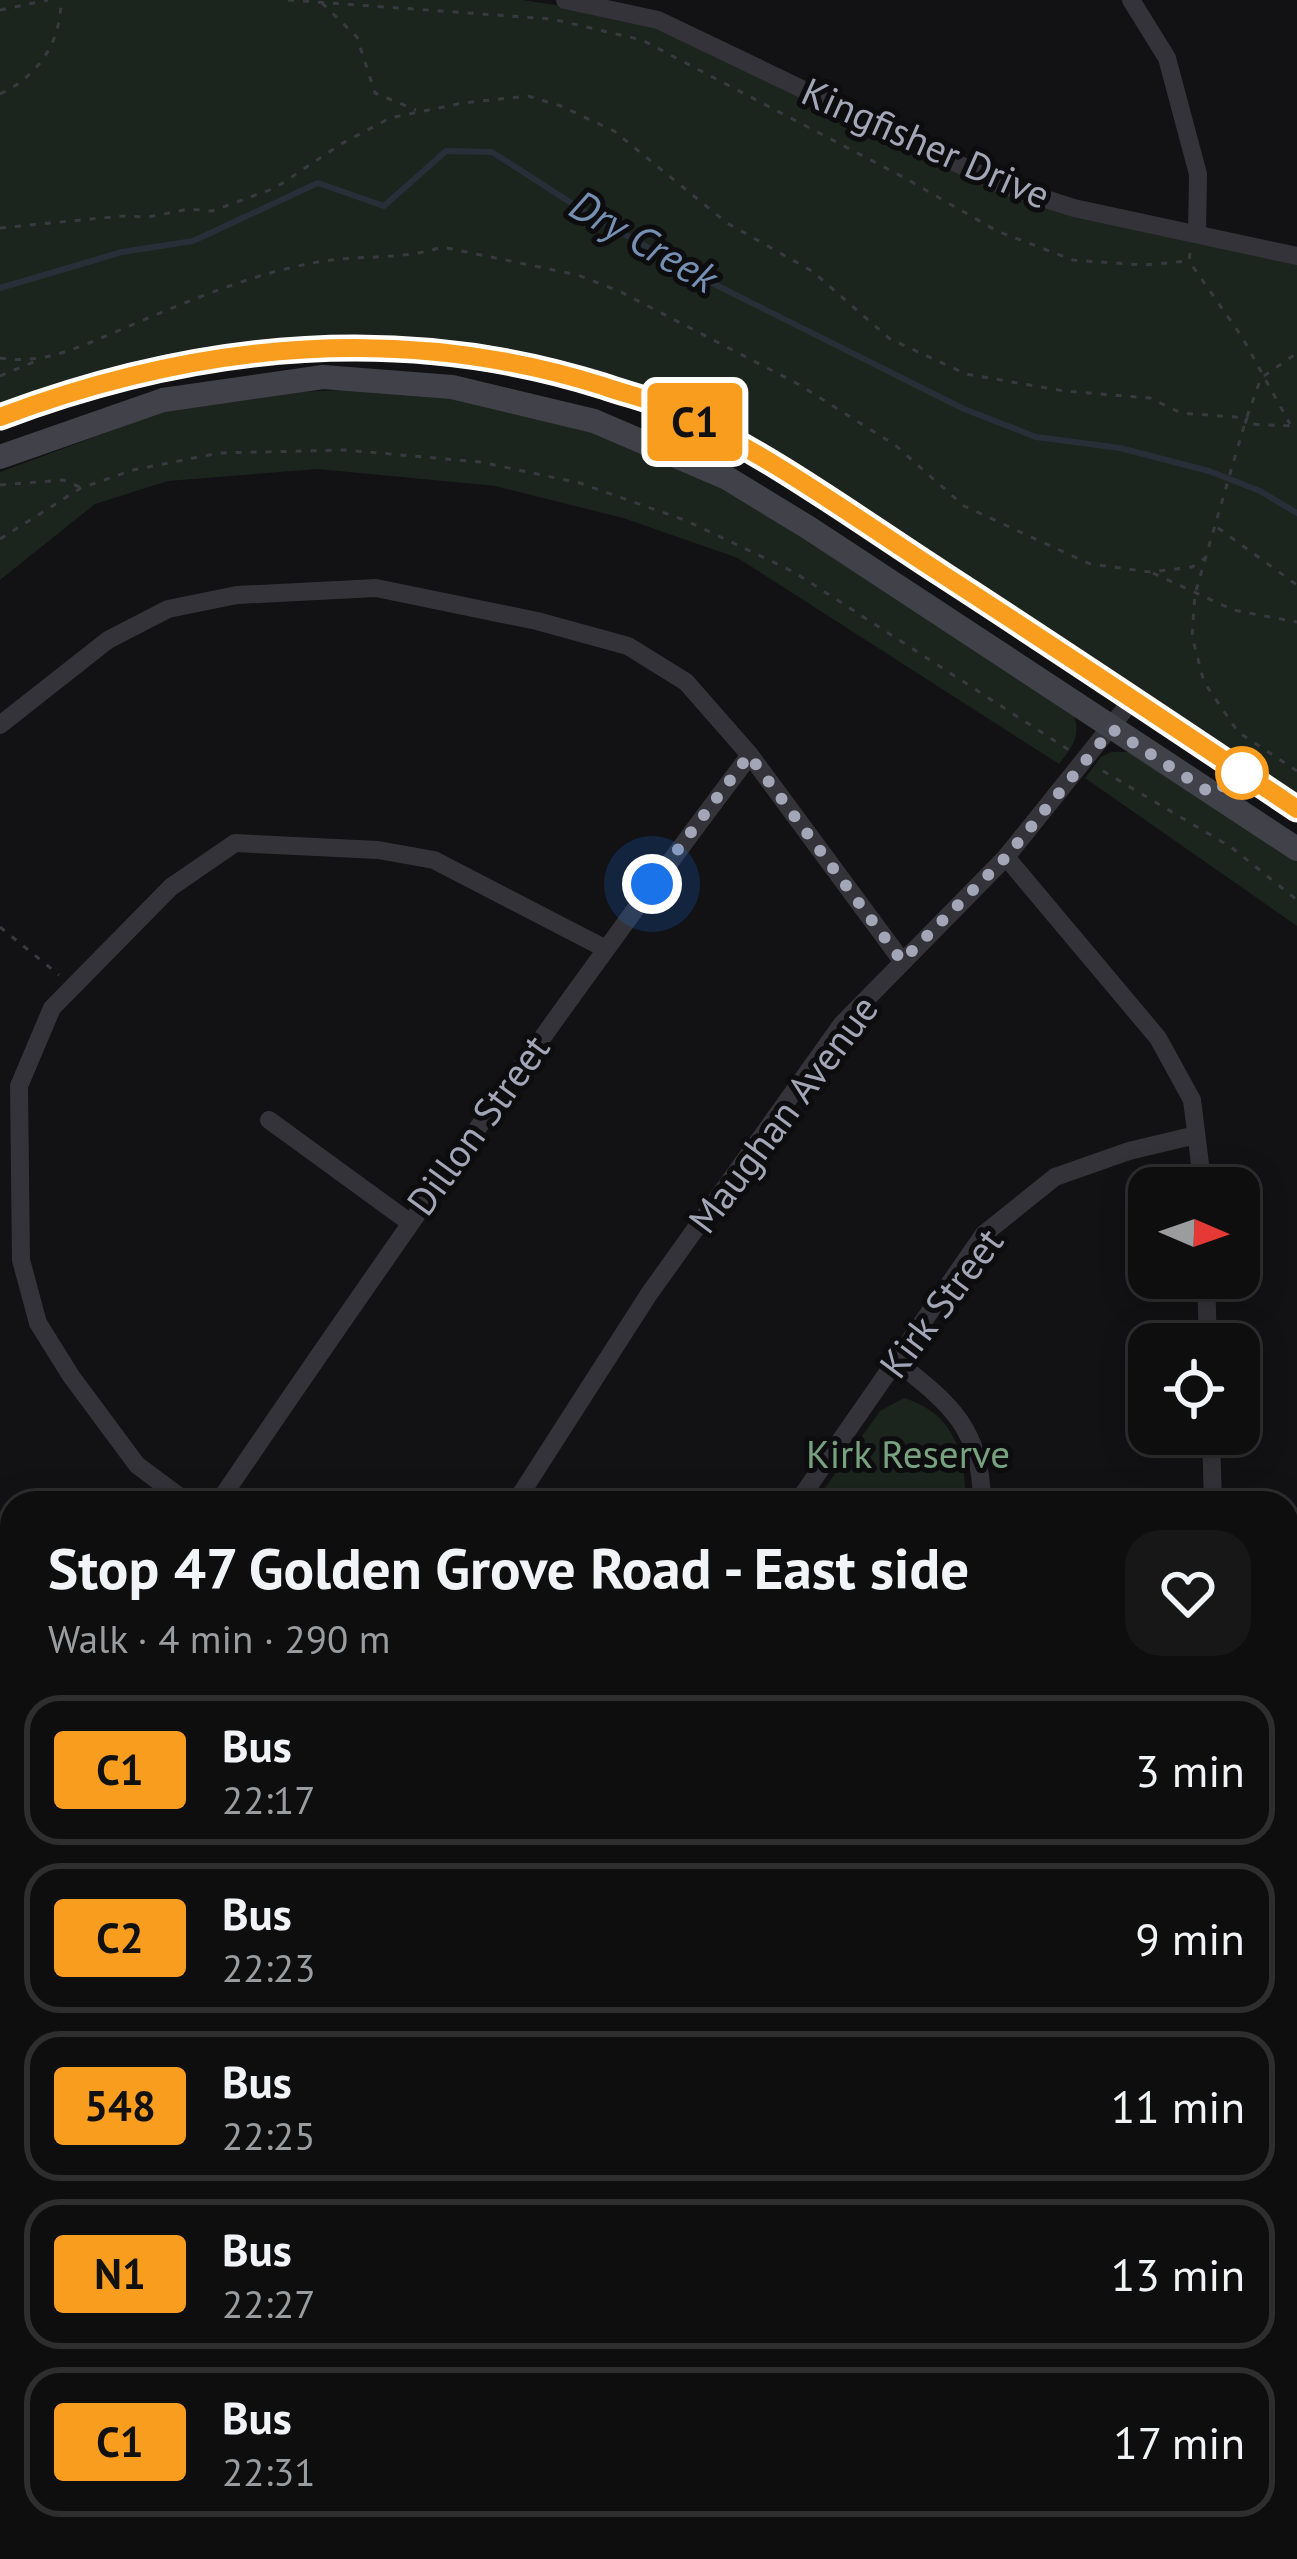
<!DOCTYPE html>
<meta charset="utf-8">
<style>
:root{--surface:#0e0e0f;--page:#171718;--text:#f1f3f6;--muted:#9b9c9e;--line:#2e2e2f}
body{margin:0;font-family:"PT Sans",sans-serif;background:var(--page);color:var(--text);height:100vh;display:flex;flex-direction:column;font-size:45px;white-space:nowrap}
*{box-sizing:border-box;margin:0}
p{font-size:39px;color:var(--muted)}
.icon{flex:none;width:66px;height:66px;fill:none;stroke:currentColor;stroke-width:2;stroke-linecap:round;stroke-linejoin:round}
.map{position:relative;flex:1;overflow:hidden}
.panel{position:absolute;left:0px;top:1491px;width:1299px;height:1068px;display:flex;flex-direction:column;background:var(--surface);border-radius:36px 36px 0 0;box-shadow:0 6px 30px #0003,0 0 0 3px var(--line)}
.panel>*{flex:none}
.badge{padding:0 24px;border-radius:9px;font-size:42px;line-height:78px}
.needle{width:78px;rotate:92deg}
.fabs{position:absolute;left:1128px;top:1167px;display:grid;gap:24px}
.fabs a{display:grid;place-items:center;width:132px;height:132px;border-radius:24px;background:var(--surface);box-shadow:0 6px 30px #0003,0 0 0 3px var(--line);font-size:60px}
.you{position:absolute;width:60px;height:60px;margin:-30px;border:9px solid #fff;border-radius:50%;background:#1a73e8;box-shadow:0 0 0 18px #1a73e833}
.map>.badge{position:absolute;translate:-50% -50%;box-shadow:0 0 0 6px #fff}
.round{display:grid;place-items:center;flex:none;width:126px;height:126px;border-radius:36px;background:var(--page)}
.head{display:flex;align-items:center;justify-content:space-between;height:204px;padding:0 48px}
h1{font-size:57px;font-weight:700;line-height:90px}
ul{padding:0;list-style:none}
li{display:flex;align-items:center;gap:36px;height:150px;margin:0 24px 18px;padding:0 24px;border:6px solid var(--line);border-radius:36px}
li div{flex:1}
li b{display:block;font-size:45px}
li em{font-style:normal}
li .badge{min-width:132px;font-weight:700;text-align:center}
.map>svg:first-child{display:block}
.built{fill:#1e1e21}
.green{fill:#1c241e}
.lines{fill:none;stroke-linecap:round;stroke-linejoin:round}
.stream{stroke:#282f38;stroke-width:6}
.path{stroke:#393a40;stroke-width:3;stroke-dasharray:6 9;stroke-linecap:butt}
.minor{stroke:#333339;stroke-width:18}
.secondary{stroke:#414249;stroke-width:24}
.line-casing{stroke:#fff;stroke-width:27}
.line{stroke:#f99d1e;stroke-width:18}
.walk{stroke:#a2a6b6;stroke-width:12;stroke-dasharray:0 21.6}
.stop-dot{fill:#fff;stroke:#f99d1e;stroke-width:6}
.labels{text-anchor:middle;stroke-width:10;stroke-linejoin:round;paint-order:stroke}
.street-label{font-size:39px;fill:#a2a6b6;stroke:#0d0d0f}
.park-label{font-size:39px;fill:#78a27f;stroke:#0d0d0f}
.water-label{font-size:42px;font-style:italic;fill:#7690b4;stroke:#0d0d0f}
</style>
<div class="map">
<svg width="1297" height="2559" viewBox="0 0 1297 2559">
<rect width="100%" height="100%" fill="#121214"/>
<path class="built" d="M 12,2094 L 12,2547 L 551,2547 L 547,2559 L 0,2559 L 0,2097 Z"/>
<path class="green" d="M 0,0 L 522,0 L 658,20 L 1002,185 L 1297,256 L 1297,809 L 670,408 L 431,348 L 192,363 L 0,417 Z
M 364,389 L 459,398 L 589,429 L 722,486 L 805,536 L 1074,716 C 1081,737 1072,747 1059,764 L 738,558 L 623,518 L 495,486 L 318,469 L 168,481 L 95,504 L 0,580 L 0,472 L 167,410 L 299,392 Z
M 1111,752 L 1133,752 L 1297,859 L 1297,926 L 1085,778 L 1101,757 Z
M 904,1398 C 956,1414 965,1455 966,1503 L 814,1503 L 880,1411 Z
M 12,2530 L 12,2547 L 158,2547 L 154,2559 L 2,2559 Z"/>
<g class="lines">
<path class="stream" d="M 0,288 L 122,252 L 193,241 L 318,183 L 384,206 L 446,151 L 492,152 L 590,215 L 708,281 L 964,409 L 1036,437 L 1120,448 L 1209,471 L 1260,491 L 1297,513"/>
<path class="path" d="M 288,0 L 552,19 L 642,40 L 903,177 L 997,231 L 1073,260 L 1143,265 L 1189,261
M 322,3 L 357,37 L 375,93 L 416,110
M 0,10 L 48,0
M 0,94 C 38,76 61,43 61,0
M 0,228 L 122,216 L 148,217 L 189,209 L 212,211 L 275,188 L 341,144 L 390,118 L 463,103 L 528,96 L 561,106 L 614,131 L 727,223 L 812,271 L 890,339 L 966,374 L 1064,391 L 1150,398 L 1181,413 L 1247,418 L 1245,424 L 1297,426
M 1190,253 L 1189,261 L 1242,337 L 1290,424
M 0,358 C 33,363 59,355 89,343 C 164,312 243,274 324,261 C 363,255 404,260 442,247 L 578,275 L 621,292 L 798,384 L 895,445 L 964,506 L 1090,564 L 1151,572 L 1192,567 L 1208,556
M 0,376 L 36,361
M 1247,417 L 1261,378 L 1297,353
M 1244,426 L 1195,594 L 1192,636 L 1204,682 L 1238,732 L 1297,771
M 0,485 L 63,480 L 80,487
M 1218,528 L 1297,585
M 0,539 L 81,488 L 133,470 L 219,453 L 345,450 L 480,462 L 580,483 L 687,521 L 794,572 L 1069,750
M 1153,573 L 1233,610 L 1297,622
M 1103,771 L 1231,847 L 1297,900
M 0,927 L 59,975
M 495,2559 L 495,2547"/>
<path class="minor" d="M 565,0 L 658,20 L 1002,185 L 1074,208 L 1297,256
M 1131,0 L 1167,58 L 1198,174 L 1197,234
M 0,725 L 108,640 L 168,609 L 237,595 L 376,588 L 537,621 L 628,646 L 686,682 L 750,755 L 902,961
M 1006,857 L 1158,1038 L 1192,1100 L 1203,1188
M 269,1120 L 409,1222
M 1206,1278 L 1208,1344
M 896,1361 C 950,1404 981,1427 982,1503
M 1211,1434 L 1213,1503
M 188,1503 L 137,1465 L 71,1376 L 38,1323 L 21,1260 L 19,1086 L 52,1008 L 171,887 L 235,843 L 378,850 L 434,860 L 604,948
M 218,1503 C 390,1250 565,1000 750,755
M 515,1503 L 649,1294 L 842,1024 L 1006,857 L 1133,699
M 797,1503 L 984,1234 L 1055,1177 L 1129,1151 L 1196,1135
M 1287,1551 L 1297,1552
M 0,1693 L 12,1709
M 0,2097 L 12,2094
M 1287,2449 L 1297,2450
M 685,2547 L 727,2559
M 1149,2559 L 1149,2547"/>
<path class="secondary" d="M 0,417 C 197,343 400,321 603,386 C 625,394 650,399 671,409 C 767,452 855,516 942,574 C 1061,652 1179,730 1297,809
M 0,457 L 163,400 L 323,377 L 452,387 L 594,421 L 727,478 L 809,528 L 1297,849"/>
</g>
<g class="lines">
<g class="line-casing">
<path id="line" d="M 0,417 C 197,343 400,322 603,386 C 625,394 650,399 671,409 C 767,453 854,517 942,574 C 1061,651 1179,730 1297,809"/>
</g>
<use href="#line" class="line"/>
<path class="walk" d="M 652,884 L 749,755 L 902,961 L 1006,857 L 1112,729 L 1212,794 L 1242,773"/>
</g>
<circle class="stop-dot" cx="1242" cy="773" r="24"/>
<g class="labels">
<g class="street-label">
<text transform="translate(926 143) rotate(24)" y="14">Kingfisher Drive</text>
<text transform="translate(783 1114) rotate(-53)" y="14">Maughan Avenue</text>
<text transform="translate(478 1125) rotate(-54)" y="14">Dillon Street</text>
<text transform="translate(941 1303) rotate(-53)" y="14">Kirk Street</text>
</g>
<g class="park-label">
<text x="908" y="1468">Kirk Reserve</text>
</g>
<g class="water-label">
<text transform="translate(644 241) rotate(30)" y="15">Dry Creek</text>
</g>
</g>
</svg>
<div class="fabs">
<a><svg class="needle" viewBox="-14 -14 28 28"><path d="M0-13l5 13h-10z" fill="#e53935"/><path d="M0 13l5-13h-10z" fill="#9b9c9e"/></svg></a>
<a><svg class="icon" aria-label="locate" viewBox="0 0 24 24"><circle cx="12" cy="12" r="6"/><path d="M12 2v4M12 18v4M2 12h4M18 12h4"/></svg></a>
</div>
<div class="you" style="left:652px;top:884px"></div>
<b class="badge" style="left:695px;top:422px;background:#f99d1e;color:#111">C1</b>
<section class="panel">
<div class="head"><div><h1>Stop 47 Golden Grove Road - East side</h1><p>Walk · 4 min · 290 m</p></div><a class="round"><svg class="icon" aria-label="heart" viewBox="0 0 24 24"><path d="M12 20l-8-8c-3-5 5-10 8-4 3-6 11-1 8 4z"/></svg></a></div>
<ul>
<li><span class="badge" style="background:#f99d1e;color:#111">C1</span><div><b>Bus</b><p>22:17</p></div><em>3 min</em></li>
<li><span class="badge" style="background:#f99d1e;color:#111">C2</span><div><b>Bus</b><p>22:23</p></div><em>9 min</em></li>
<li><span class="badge" style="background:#f99d1e;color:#111">548</span><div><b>Bus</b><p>22:25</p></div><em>11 min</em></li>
<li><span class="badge" style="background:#f99d1e;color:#111">N1</span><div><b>Bus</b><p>22:27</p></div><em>13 min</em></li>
<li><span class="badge" style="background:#f99d1e;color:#111">C1</span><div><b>Bus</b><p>22:31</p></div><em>17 min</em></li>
</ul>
</section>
</div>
